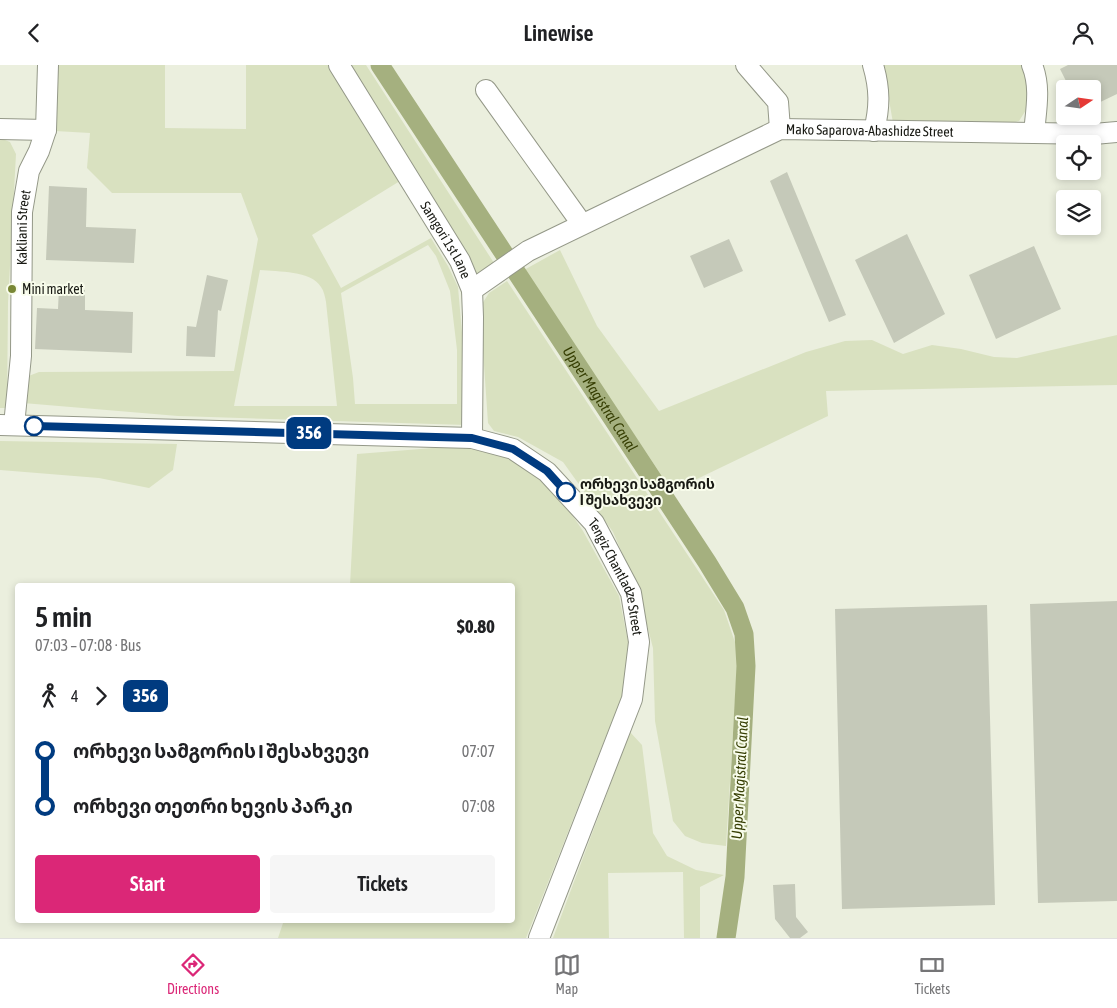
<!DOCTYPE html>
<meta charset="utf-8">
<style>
:root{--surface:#fff;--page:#f6f6f6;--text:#202124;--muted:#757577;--line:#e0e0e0;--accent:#db2777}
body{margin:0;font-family:"Asap Condensed","Noto Sans Georgian",sans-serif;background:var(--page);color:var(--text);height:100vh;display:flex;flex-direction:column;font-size:19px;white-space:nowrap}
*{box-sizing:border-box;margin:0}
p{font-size:16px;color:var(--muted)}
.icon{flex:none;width:28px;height:28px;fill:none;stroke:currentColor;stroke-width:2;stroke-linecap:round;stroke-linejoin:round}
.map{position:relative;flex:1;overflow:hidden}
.details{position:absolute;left:15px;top:518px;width:500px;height:340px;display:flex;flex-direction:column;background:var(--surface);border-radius:5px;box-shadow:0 2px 8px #0003}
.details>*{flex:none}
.badge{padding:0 10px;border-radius:8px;font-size:18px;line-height:32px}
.needle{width:32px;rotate:77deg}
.fabs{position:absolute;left:1056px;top:15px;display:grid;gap:10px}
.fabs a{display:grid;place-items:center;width:45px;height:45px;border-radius:5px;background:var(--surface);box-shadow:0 2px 8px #0003;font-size:25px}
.map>.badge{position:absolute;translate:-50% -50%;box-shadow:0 0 0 2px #fff}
.legs{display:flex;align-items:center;gap:8px;height:55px;padding:0 20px;font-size:16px}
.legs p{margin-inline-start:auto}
.head{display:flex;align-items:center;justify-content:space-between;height:85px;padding:0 20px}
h1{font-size:28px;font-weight:600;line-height:38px}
.primary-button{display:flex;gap:10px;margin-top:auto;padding:10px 20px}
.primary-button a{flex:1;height:58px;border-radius:5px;background:var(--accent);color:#fff;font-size:20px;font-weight:600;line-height:58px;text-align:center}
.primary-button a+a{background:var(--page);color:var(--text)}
ul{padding:0 20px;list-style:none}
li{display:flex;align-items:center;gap:18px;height:55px;font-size:19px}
li i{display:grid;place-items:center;width:8px;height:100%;margin:0 6px;background:currentColor}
li i::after{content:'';width:12px;height:12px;margin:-6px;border:4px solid;border-radius:50%;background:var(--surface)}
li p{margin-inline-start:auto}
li:first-child i{background:linear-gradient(#0000 50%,currentColor 0)}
li:last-child i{background:linear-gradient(currentColor 50%,#0000 0)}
header{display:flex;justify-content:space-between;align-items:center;height:65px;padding:0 20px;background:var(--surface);font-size:22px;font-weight:600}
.dock{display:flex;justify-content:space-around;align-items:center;height:70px;border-top:1px solid var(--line);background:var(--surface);font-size:14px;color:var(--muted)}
.dock a{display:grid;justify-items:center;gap:2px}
.dock .selected{color:var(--accent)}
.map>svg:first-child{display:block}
.green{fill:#d9e1c0;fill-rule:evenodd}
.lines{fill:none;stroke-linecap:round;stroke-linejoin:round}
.canal{stroke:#a5b07f;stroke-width:19}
.building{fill:#c5c9b9}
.minor-casing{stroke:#949888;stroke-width:22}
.minor{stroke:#fff;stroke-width:20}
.line-1-casing{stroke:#fff;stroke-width:11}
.line-1{stroke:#003b80;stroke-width:8}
.poi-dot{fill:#798736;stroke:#f8fceb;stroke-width:2}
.stop-1-dot{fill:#fff;stroke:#003b80;stroke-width:2.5}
.labels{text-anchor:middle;stroke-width:4;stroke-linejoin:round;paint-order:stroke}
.street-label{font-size:14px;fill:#191a14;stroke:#f8fceb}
.poi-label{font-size:14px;fill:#191a14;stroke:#f8fceb;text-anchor:start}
.stop-label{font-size:14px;font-weight:bold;fill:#191a14;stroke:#f8fceb;text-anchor:start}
.water-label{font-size:15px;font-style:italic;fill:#363e03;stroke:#f8fceb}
</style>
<header><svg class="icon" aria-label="back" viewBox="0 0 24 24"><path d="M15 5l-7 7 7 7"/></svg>Linewise<svg class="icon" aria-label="person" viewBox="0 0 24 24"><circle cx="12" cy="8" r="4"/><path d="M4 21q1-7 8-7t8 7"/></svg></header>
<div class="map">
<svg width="1117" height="873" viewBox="0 0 1117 873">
<rect width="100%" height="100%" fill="#ebefde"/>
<path class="green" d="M 57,0 L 165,0 L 165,63 L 246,64 L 246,0 L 330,0 L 400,116 L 312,170 L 341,223 L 431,173 L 448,201 L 458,222 L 463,279 L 466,360 L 178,351 L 23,338 L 26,312 L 39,307 L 234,306 L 258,174 L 241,128 L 112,128 L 87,103 L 90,68 L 55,66 ZM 428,180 L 436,191 L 450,226 L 457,285 L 457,339 L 355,339 L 353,313 L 341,228 ZM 260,205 C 278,207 311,205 321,222 C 324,226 325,232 326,237 L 337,341 L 234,341 Z
M 347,0 L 366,0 L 494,198 L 477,210 L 468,208 Z
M 883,0 L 1024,0 L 1030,14 L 1028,42 L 1019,56 L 998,62 L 893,58 Z
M 0,73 L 10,77 L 16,89 L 8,238 L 7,343 L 0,343 Z
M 560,185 L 597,261 L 659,346 L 806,287 L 845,276 L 872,275 L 903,289 L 932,280 L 961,284 L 994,292 L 1017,293 L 1117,270 L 1117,320 L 826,326 L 828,351 L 672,426 L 524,205 Z
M 507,216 L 724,545 L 738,586 L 726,781 L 702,778 L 685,771 L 673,756 L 655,656 L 653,583 L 638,525 L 613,467 L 563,397 L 518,372 L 494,366 L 488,358 L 480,242 L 489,228 Z
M 0,376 L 177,379 L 173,405 L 149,423 L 99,413 L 0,405 Z
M 471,380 L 513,395 L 541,414 L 568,444 L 583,466 L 619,531 L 629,582 L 624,626 L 526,873 L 278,873 L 284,855 L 512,855 L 512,520 L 350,520 L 357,389 Z
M 630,667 L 642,680 L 653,768 L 667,791 L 696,805 L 724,810 L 700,822 L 700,873 L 684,873 L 683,807 L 608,808 L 609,873 L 553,873 Z"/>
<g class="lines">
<path class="canal" id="s1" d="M 380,0 L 707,497 L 735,543 L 744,569 L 746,601 L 735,812 L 726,873"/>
</g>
<path class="building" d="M 1068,0 L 1117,0 L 1117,29 L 1092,41 L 1092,24 L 1070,24 L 1060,4 Z
M 787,107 L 846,250 L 829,257 L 770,116 Z
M 49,121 L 87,123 L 86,162 L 136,164 L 134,198 L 46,195 Z
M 907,169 L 945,249 L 894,278 L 855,195 Z
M 729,174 L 743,206 L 704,223 L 690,191 Z
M 1034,181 L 1061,244 L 996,274 L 969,210 Z
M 207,210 L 228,215 L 221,246 L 218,245 L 215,292 L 186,291 L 187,261 L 196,262 Z
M 59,223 L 85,225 L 85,245 L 133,247 L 132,288 L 35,284 L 37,243 L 58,244 Z
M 1117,536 L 1117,836 L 1038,838 L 1030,539 Z
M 987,540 L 995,840 L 842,844 L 835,544 Z
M 795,819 L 796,852 L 808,867 L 800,873 L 790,873 L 775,854 L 773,820 Z"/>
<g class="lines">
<g class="minor-casing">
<g id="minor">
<path id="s2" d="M 339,0 L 460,196 L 472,225 L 473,252 L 472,373"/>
<path d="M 746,0 L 778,37 L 780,64"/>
<path d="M 873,0 C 880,24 880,42 874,66"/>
<path d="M 1032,0 C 1041,22 1036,45 1034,68"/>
<path d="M 486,25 L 582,159"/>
<path d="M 0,64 L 46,65"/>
<path id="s3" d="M 472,225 L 528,186 L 780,64 L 1034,68 L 1094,69 L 1117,67"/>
<path id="s4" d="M 0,360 L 472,373 L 513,384 L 547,407 L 594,458 L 631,528 L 639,577 L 632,634 L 539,873"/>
<path id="s5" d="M 14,360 L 21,291 L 22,147 L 29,106 L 39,86 L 46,65 L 48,0"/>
</g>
</g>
<use href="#minor" class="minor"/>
</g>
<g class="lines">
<g class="line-1-casing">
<path id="line-1" d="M 34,361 L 472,373 L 513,384 L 547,406 L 566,427"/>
</g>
<use href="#line-1" class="line-1"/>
</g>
<circle class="poi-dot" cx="12" cy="224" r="5"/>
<g class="stop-1-dot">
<circle cx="34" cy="361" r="9"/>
<circle cx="566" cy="427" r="9"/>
</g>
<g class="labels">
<g class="street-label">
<text dy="5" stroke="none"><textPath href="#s3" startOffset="438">Mako Saparova-Abashidze Street</textPath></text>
<text dy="5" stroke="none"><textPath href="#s5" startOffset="198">Kakliani Street</textPath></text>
<text dy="5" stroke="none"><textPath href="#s2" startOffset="205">Samgori 1st Lane</textPath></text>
<text dy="5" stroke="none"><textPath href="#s4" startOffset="684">Tengiz Chantladze Street</textPath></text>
</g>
<g class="poi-label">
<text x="22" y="229">Mini market</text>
</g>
<g class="stop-label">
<text x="580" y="424">ორხევი სამგორის<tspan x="580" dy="16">I შესახვევი</tspan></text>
</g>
<g class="water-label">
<text dy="5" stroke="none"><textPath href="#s1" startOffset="400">Upper Magistral Canal</textPath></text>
<text transform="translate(740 713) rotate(-87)" y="5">Upper Magistral Canal</text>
</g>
</g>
</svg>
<div class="fabs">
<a><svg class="needle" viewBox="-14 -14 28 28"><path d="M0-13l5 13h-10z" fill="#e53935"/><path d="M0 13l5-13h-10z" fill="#757577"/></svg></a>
<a><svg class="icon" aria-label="locate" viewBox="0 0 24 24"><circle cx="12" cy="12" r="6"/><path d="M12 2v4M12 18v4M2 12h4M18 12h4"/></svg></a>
<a><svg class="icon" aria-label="layers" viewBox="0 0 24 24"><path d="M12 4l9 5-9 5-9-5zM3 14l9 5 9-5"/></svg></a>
</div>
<b class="badge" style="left:309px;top:368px;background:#003b80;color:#fff">356</b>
<section class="details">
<div class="head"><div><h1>5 min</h1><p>07:03 – 07:08 · Bus</p></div><b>$0.80</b></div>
<div class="legs"><svg class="icon" aria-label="walk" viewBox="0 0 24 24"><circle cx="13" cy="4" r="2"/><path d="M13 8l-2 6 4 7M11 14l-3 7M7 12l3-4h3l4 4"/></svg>4<svg class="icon" aria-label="forward" viewBox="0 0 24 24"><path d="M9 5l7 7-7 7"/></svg><b class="badge" style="background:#003b80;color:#fff">356</b></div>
<ul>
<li><i style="color:#003b80"></i><b>ორხევი სამგორის I შესახვევი</b><p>07:07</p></li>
<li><i style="color:#003b80"></i><b>ორხევი თეთრი ხევის პარკი</b><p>07:08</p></li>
</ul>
<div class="primary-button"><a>Start</a><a>Tickets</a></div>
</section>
</div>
<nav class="dock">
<a class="selected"><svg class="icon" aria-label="directions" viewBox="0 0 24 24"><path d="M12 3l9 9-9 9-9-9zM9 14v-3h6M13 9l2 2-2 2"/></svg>Directions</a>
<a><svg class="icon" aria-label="map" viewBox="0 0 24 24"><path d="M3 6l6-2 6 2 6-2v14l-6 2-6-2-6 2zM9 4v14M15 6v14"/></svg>Map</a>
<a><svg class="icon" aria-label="tickets" viewBox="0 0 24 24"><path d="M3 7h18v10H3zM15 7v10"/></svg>Tickets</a>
</nav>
